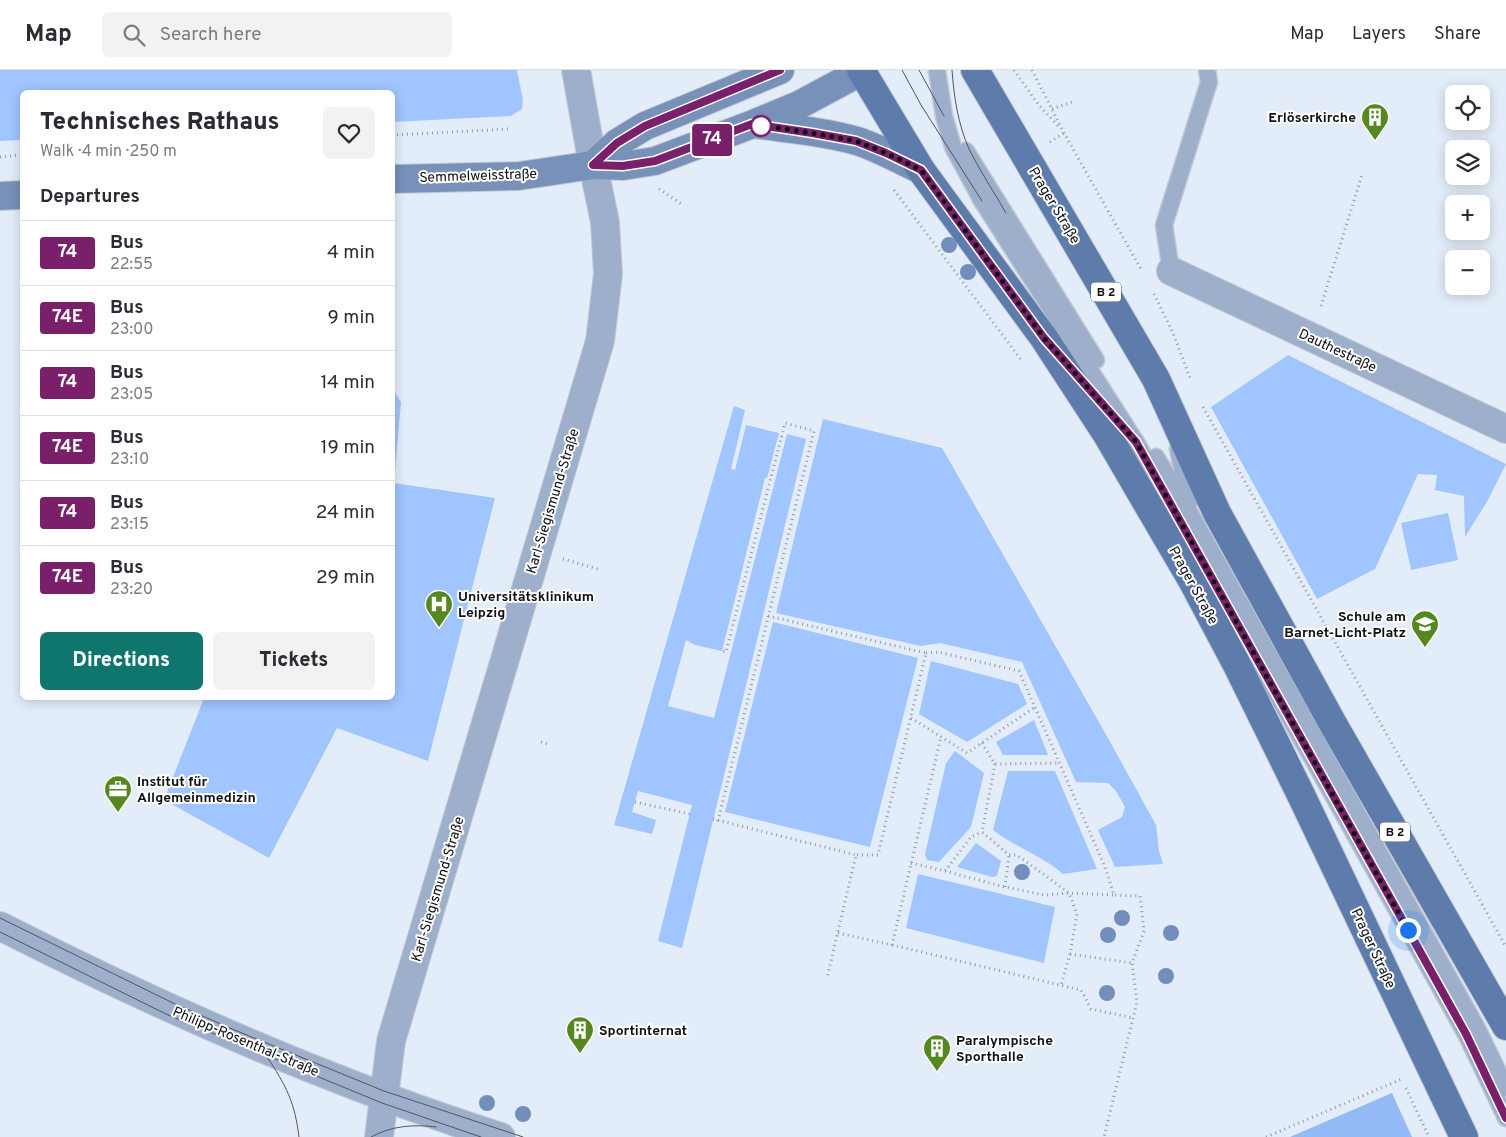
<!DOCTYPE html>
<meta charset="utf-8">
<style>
:root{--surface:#fff;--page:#f2f2f3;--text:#2b2b33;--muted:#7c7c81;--line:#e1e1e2;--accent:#0f766e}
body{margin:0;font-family:Overpass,sans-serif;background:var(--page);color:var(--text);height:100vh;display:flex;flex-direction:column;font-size:19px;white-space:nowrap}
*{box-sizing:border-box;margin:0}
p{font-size:16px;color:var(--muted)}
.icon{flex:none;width:28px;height:28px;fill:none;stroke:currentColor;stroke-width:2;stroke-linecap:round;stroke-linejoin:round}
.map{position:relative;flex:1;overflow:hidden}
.details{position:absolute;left:20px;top:20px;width:375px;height:610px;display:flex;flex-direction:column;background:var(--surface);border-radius:8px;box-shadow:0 2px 12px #0003}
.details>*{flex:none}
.badge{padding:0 10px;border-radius:4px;font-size:18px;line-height:32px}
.tools{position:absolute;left:1445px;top:15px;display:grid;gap:10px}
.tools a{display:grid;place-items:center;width:45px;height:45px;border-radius:8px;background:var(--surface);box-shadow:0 2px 12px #0003;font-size:25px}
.you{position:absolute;width:25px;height:25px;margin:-12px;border:4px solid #fff;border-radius:50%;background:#1a73e8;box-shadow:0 0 0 8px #1a73e833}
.map>.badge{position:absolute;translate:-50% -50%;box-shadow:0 0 0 2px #fff}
h2{padding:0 20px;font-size:19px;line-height:45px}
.round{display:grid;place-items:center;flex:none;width:52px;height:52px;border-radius:8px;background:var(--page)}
.overview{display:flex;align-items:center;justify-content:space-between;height:85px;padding:0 20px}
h1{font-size:24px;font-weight:800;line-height:38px}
.primary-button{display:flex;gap:10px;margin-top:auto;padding:10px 20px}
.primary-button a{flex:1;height:58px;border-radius:8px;background:var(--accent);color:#fff;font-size:20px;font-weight:800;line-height:58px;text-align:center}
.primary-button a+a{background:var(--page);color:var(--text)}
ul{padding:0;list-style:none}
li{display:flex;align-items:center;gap:15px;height:65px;padding:0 20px;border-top:1px solid var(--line)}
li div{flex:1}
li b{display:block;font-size:19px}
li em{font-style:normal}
li .badge{min-width:55px;font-weight:700;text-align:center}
header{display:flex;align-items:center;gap:30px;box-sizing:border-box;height:70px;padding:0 25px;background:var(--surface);border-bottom:1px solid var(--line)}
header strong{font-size:24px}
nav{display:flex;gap:28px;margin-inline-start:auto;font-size:18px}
.search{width:350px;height:45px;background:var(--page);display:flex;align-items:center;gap:12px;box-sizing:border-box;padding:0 18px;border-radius:8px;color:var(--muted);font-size:19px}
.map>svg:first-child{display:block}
.green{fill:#a1c5fe}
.forest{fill:#93b9f7}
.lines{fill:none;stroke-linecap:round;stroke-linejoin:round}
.service-casing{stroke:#c1c9d4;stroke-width:19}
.minor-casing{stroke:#c1c9d4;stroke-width:30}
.secondary-casing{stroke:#c1c9d4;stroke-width:30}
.primary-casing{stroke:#c1c9d4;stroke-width:30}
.path{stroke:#9198a1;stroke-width:3;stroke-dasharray:1 4;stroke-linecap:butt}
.service{stroke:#9eafcb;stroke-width:16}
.minor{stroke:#9eafcb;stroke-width:28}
.secondary{stroke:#7891b9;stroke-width:28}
.primary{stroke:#5d7cac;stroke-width:28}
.tram{stroke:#51565d;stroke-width:1}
.tree{fill:#728ebb}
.line-casing{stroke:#fff;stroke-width:11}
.line{stroke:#7a206a;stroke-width:8}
.walk{stroke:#0c0f13;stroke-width:5;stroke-dasharray:0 9}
.stop-dot{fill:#fff;stroke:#7a206a;stroke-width:2.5}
.labels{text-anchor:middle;stroke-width:4;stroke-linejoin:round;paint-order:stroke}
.shield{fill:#fff;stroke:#55575a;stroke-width:1}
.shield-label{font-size:12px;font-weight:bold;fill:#0c0f13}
.poi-label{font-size:14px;font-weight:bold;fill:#0c0f13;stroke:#fff;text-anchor:start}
.street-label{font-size:14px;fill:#0c0f13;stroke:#fff}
</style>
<header>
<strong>Map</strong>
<div class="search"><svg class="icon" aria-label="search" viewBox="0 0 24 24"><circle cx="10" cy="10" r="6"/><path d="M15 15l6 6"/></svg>Search here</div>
<nav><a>Map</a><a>Layers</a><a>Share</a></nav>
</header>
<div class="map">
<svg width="1506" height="1067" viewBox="0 0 1506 1067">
<rect width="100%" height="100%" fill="#e3ecf9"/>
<path class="green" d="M 0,0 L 517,0 L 523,30 L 522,39 L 511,46 L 393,52 L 392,22 L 22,22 L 22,70 L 0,71 Z
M 1288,285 L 1506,394 L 1488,430 L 1465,467 L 1464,426 L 1435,420 L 1437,405 L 1418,404 L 1375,499 L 1317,529 L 1211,337 Z
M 393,319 L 401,332 L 394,413 L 495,428 L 428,691 L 337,658 L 269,788 L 164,730 L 204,628 L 392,628 Z
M 734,336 L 745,340 L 731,399 L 735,400 L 746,355 L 779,363 L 767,408 L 765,408 L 722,581 L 695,575 L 686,570 L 668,636 L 714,648 L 787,364 L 806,369 L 682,878 L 658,871 L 692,735 L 638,721 L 632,742 L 656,750 L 652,764 L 614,755 Z
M 823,349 L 942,378 L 1104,661 L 1156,755 L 1159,781 L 1163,794 L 1115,797 L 1098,760 L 1122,747 L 1125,737 L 1116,721 L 1108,713 L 1076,712 L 1022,592 L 940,573 L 921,576 L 776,543 Z
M 1448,443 L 1458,490 L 1411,500 L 1401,453 Z
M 773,552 L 918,588 L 870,777 L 725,742 Z
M 931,591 L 1018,614 L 1027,634 L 967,672 L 919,644 Z
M 1034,650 L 1048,685 L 1003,685 L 996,672 Z
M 955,681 L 984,703 L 971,757 L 939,792 L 927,790 L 925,784 L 946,693 Z
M 1008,701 L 1055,701 L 1097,799 L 1063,804 C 1042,786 1015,777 993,760 Z
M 976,773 L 1001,791 L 997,806 L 992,807 L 957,797 Z
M 918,804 L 1055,837 L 1044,893 L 906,858 Z"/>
<path class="forest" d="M 1392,1023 L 1412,1067 L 1290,1067 Z"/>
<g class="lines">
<g class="service-casing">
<path id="service" d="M 937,0 L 944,46 L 953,77 L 982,131 L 1136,372 L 1466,964 L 1506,1048
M 966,81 L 1096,290
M 1171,201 L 1164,155 L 1209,12 L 1207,0
M 1178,379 L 1189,433
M 1156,387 L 1190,443 L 1477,958 L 1506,1018"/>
</g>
<g class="minor-casing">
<path id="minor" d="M 1171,201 L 1506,359
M 0,856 C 161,938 328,1012 501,1067
M 379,1067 L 391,971 L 600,271 L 608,204 L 605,152 L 593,95 L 576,0"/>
</g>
<g class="secondary-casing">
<path id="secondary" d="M 753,54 C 787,59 823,61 857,71 C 879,78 900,90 921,100
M 593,95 L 617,73 L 645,56 L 780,0
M 392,109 L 519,106 L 593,95 L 623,96 L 655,91 L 753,54 L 799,35 L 864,0
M 0,126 L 22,125"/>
</g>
<g class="primary-casing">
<path id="primary" d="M 861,0 L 921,100 L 1044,268 L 1106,363 L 1193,512 L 1238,597 L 1302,727 L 1464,1067
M 975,0 L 1156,309 L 1217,443 L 1333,654 L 1506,956"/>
</g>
<path class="path" d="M 1014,0 L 1038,34 L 1060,58
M 1032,0 L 1064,63 L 1142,201
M 1052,39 L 1075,31
M 392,65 L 509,59
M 1050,72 L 1064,63
M 0,87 L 22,85
M 659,119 L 683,135
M 894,120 L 1022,291
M 1154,224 L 1173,263 L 1190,308
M 1321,236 L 1362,105
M 1203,337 L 1506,877
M 563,489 L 601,500
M 768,546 L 926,583 L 878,785 L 856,785
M 926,583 L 938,582 L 1019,601 L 1105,797 L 1114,825 L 1140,826 L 1144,861 L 1132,893 L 1137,932 L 1104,1067
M 911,648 L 967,683 L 1035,637
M 541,672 L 550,675
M 982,673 L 995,694 L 1060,693
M 995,694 L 982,762 L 1009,785 L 1017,785 L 1069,823 L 1077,844 L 1070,884 L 1061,915
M 635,732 L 690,744
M 713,749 L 856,785 L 827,908
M 718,751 L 814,361 L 785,353 L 726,582 L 722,581
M 911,793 L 945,801 L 971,767 L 982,762
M 945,801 L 1005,817 L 1044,825 L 1069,823 L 1114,825
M 1005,817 L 1009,785
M 838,863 L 892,875 L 941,667
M 892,875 L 1081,920 L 1091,939 L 1133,948
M 1070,884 L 1132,893
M 1406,1018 L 1429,1067
M 1266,1067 L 1402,1009"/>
<use href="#service" class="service"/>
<use href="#minor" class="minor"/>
<use href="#secondary" class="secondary"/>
<use href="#primary" class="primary"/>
<path class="tram" d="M 902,0 L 921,35 L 982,131
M 919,0 L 944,46
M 952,0 C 954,27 958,54 969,79 C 980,101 994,122 1006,143
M 0,848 L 173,933 L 232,959 L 384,1021 L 523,1067
M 0,862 L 168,945 L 382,1033 L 481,1067
M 267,987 C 286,1015 295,1033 299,1067
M 371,1067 C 391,1056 413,1054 436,1057"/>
</g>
<g class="tree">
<circle cx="949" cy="175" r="8"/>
<circle cx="968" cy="202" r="8"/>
<circle cx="1022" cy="802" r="8"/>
<circle cx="1122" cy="848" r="8"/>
<circle cx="1171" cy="863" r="8"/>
<circle cx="1108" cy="865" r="8"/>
<circle cx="1166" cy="906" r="8"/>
<circle cx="1107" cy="923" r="8"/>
<circle cx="487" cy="1033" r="8"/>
<circle cx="523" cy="1044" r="8"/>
</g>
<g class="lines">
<g class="line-casing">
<path id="line" d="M 780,0 L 645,56 L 617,73 L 593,95 L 623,96 L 655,91 L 752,54 L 812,63 L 856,71 L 886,83 L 921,100 L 1044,268 L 1136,372 L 1466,964 L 1506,1048"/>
</g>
<use href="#line" class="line"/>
<path class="walk" d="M 761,56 L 752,54 L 812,63 L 856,71 L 886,83 L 921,100 L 1044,268 L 1136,372 L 1408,860"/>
</g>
<defs>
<g id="building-pin" transform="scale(1.4375)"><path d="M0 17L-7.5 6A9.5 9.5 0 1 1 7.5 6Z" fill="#55881f" stroke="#fff"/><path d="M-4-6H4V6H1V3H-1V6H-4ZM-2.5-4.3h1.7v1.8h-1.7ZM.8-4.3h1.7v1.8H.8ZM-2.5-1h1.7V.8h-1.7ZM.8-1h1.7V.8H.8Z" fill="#fff"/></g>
<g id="hospital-pin" transform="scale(1.4375)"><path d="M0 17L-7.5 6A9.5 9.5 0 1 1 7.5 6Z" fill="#55881f" stroke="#fff"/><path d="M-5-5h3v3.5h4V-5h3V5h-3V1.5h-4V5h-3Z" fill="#fff"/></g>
<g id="school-pin" transform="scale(1.4375)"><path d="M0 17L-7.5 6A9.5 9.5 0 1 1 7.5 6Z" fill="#55881f" stroke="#fff"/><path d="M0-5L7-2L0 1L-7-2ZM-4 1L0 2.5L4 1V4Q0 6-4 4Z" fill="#fff"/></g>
<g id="office-pin" transform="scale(1.4375)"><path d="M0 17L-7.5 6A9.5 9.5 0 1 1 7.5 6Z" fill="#55881f" stroke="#fff"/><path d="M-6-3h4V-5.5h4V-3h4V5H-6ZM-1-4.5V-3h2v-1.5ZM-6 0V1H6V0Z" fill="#fff"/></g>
</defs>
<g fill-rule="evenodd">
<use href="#building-pin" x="1375" y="47"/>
<use href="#hospital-pin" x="439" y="534"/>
<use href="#school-pin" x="1425" y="554"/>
<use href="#office-pin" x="118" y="719"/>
<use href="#building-pin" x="580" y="960"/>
<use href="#building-pin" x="937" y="978"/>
</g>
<circle class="stop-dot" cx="761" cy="56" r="10"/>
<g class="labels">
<g class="shield">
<rect x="1091" y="212.5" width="30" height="19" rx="4"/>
<rect x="1380" y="752.5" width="30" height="19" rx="4"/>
</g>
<g class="shield-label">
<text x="1106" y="226">B 2</text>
<text x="1395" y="766">B 2</text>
</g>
<g class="poi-label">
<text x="1356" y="52" text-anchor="end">Erlöserkirche</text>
<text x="458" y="531">Universitätsklinikum<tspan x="458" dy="16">Leipzig</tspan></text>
<text x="1406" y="551" text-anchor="end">Schule am<tspan x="1406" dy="16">Barnet-Licht-Platz</tspan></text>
<text x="137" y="716">Institut für<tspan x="137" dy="16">Allgemeinmedizin</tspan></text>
<text x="599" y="965">Sportinternat</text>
<text x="956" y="975">Paralympische<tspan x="956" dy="16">Sporthalle</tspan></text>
</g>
<g class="street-label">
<text transform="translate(478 105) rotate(-2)" y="5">Semmelweisstraße</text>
<text transform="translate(1055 135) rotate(59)" y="5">Prager Straße</text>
<text transform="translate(1338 280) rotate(25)" y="5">Dauthestraße</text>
<text transform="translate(552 431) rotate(-73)" y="5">Karl-Siegismund-Straße</text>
<text transform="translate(1194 515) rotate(61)" y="5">Prager Straße</text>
<text transform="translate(437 819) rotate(-73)" y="5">Karl-Siegismund-Straße</text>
<text transform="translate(1374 878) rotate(65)" y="5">Prager Straße</text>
<text transform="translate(246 971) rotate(23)" y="5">Philipp-Rosenthal-Straße</text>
</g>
</g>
</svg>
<div class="tools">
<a><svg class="icon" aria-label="locate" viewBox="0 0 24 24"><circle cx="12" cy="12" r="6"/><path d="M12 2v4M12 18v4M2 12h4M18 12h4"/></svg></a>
<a><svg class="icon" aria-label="layers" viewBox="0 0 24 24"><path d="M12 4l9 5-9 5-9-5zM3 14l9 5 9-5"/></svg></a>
<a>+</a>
<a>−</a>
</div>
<div class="you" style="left:1408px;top:860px"></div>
<b class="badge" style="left:712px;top:70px;background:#7a206a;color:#fff">74</b>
<section class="details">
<div class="overview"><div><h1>Technisches Rathaus</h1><p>Walk · 4 min · 250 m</p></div><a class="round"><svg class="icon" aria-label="heart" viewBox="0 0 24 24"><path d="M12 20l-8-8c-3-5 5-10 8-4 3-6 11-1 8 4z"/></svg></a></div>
<h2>Departures</h2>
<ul>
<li><span class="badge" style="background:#7a206a;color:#fff">74</span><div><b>Bus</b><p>22:55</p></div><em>4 min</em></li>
<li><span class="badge" style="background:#7a206a;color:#fff">74E</span><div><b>Bus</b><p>23:00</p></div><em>9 min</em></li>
<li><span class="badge" style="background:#7a206a;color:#fff">74</span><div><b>Bus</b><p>23:05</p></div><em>14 min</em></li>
<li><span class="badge" style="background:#7a206a;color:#fff">74E</span><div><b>Bus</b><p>23:10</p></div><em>19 min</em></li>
<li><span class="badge" style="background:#7a206a;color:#fff">74</span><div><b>Bus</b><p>23:15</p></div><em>24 min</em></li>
<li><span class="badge" style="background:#7a206a;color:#fff">74E</span><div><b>Bus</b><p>23:20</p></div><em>29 min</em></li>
</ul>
<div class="primary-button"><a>Directions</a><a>Tickets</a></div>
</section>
</div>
